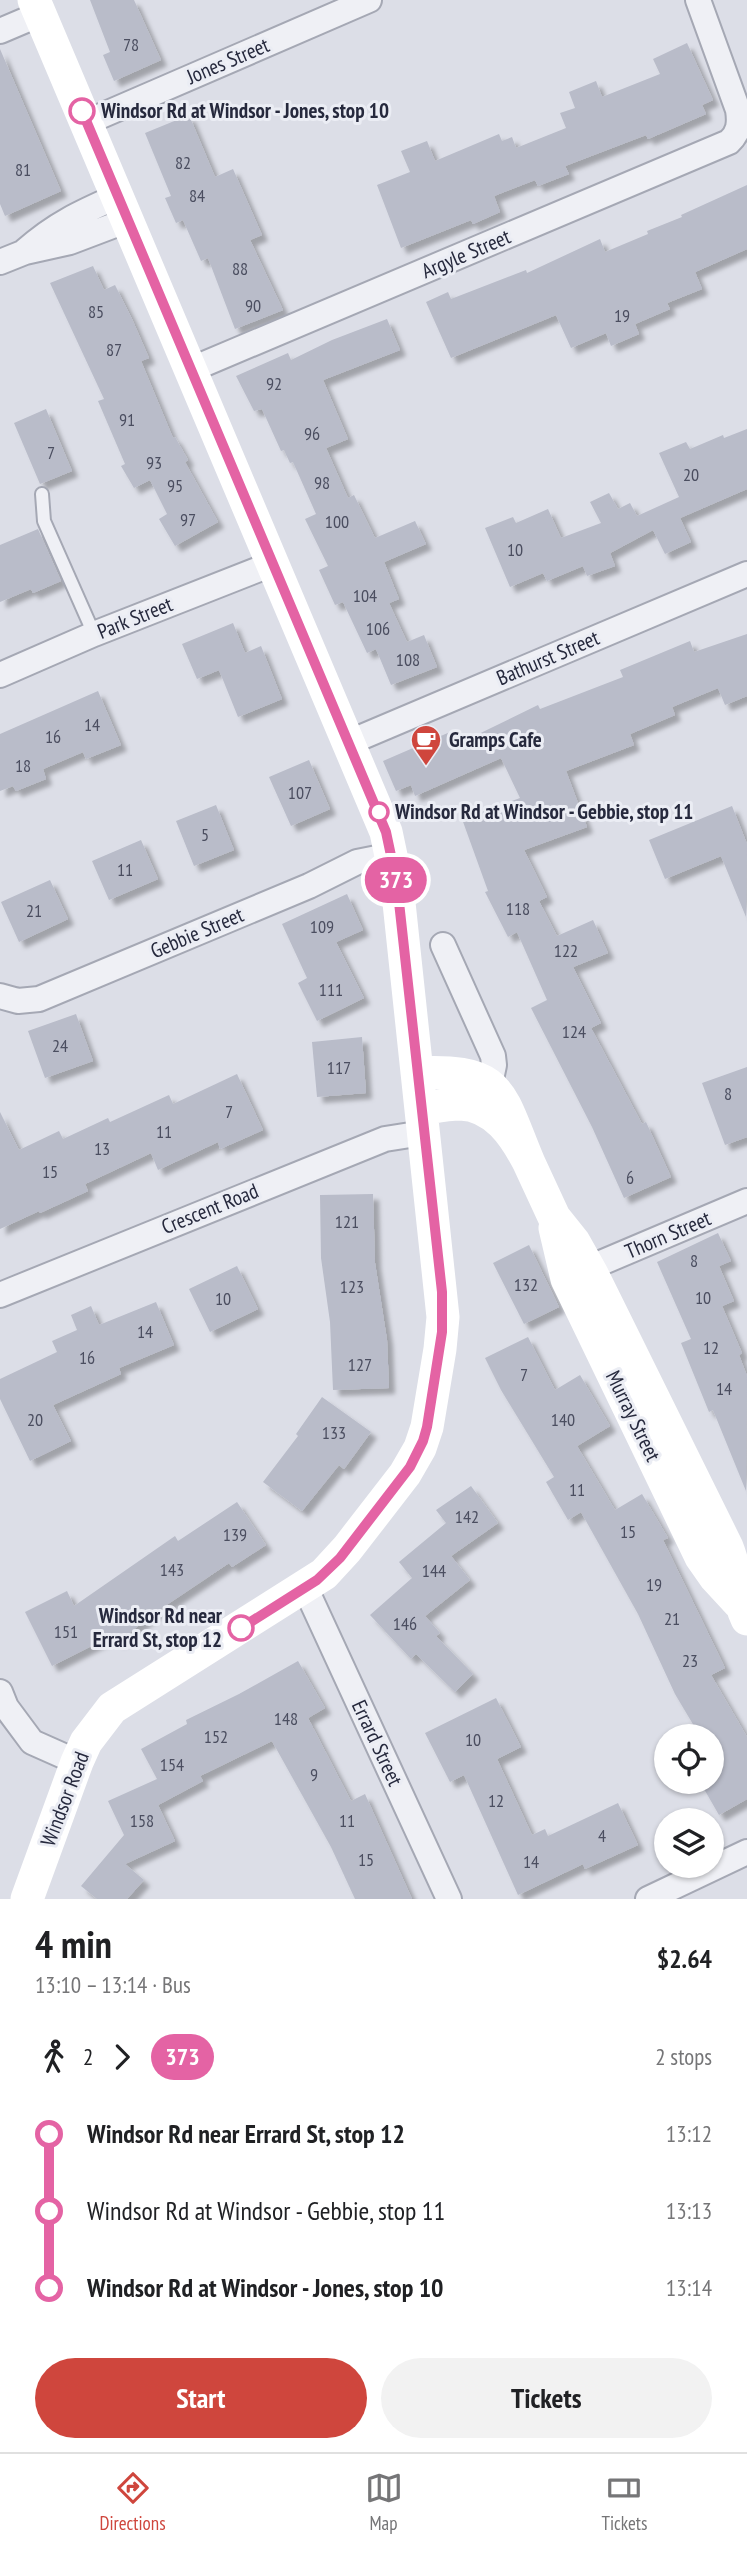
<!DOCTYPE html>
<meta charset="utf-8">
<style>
:root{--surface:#fff;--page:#f2f2f2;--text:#202124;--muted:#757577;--line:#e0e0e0;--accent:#cf463d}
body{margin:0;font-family:"PT Sans Narrow",sans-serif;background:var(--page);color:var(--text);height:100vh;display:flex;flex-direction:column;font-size:26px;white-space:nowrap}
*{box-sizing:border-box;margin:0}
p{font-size:23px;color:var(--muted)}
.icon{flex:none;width:38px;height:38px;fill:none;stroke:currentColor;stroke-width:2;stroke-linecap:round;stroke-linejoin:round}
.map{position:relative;height:1899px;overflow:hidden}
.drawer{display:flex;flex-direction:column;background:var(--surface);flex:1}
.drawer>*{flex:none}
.badge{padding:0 14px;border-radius:23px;font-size:24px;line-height:46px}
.controls{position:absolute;left:654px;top:1724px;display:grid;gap:14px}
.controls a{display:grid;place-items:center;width:70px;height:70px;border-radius:50%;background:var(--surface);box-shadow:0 2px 5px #0004;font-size:35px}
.map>.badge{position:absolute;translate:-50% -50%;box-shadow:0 0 0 4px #fff}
.legs{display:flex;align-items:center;gap:10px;height:77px;padding:0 35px;font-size:23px}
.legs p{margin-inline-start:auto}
.headline{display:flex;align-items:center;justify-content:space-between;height:119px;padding:0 35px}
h1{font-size:38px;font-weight:700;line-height:52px}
.action{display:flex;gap:14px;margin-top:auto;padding:14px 35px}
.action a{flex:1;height:80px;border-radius:42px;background:var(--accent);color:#fff;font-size:28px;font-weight:700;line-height:80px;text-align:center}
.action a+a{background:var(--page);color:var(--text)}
ul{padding:0 35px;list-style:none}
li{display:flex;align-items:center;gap:24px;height:77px;font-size:26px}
li i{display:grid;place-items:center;width:10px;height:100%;margin:0 9px;background:currentColor}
li i::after{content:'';width:18px;height:18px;margin:-9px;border:5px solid;border-radius:50%;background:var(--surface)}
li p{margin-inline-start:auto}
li:first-child i{background:linear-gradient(#0000 50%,currentColor 0)}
li:last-child i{background:linear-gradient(currentColor 50%,#0000 0)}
.dock{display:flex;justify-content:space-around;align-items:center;height:98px;border-top:2px solid var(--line);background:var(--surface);font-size:19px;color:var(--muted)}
.dock a{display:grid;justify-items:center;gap:4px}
.dock .on{color:var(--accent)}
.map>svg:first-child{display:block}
.building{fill:#b9bcc9;filter:url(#shadow)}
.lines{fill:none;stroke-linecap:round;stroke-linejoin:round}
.lane-casing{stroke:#a5a8b4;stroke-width:16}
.street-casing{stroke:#a5a8b4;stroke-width:28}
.lane{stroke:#eff0f5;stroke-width:12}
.street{stroke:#eff0f5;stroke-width:24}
.secondary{stroke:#fff;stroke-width:33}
.line-1-casing{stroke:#fff;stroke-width:16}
.line-1{stroke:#e463a4;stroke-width:10}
.stop-1-dot{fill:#fff;stroke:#e463a4;stroke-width:3.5}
.labels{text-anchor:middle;stroke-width:6;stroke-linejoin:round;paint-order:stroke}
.number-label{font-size:18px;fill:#4b4e60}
.street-label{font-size:21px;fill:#26293d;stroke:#ebedf4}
.stop-label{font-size:21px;font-weight:bold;fill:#26293d;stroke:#ebedf4;text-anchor:start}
.poi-label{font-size:21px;font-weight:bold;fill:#26293d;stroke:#ebedf4;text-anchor:start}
</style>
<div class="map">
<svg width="747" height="1899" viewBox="0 0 747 1899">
<defs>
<filter id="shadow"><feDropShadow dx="6" dy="6" stdDeviation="2" flood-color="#0004"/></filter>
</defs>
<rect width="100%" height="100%" fill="#dcdee7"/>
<path class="building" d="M 90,0 L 134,0 L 161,60 L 114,81 L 103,55 L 110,52 Z
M 687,43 L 713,100 L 702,105 L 706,114 L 648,139 L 646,135 L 565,166 L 569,174 L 538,186 L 535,180 L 494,196 L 500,212 L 473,224 L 471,220 L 401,248 L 377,185 L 410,172 L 401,151 L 427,141 L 435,161 L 499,134 L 502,141 L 512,137 L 516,148 L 566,128 L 560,113 L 575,108 L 569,92 L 596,81 L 602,97 L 660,74 L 653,59 Z
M 0,49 L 61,191 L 5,216 L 0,204 Z
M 189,115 L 215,177 L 233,169 L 262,235 L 250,240 L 283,310 L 235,329 L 208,258 L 201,261 L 183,220 L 176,223 L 165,198 L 171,196 L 145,133 Z
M 747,185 L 747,249 L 695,272 L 702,289 L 667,303 L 670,309 L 635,324 L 639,334 L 611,346 L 606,333 L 571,348 L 556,315 L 451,358 L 426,302 L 448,292 L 451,299 L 526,270 L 527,273 L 600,239 L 605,252 L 648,234 L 647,231 L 682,217 L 681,215 Z
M 93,266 L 104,290 L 115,285 L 132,319 L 149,358 L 141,361 L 173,438 L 175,437 L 188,460 L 185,462 L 218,522 L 175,546 L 159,519 L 167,514 L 150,480 L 134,488 L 121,466 L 125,464 L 98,401 L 104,399 L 50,283 Z
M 387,319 L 400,350 L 323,380 L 348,439 L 326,448 L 348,498 L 354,495 L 375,538 L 415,521 L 426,544 L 384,562 L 399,599 L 389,603 L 407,642 L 424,635 L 437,667 L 391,685 L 376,649 L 367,653 L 343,602 L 335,605 L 319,570 L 328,566 L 305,519 L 316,514 L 293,462 L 290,463 L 284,450 L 281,451 L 262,409 L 254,411 L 236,376 L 288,353 L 291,360 L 332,340 Z
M 46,409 L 72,471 L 40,484 L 14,423 Z
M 747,429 L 747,489 L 680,518 L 691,542 L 665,554 L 653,530 L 610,553 L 615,566 L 587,576 L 583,566 L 547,581 L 543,573 L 510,587 L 485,528 L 513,517 L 516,523 L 548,509 L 561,538 L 601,523 L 590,502 L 609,493 L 618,509 L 630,503 L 637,516 L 679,497 L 659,453 L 686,442 L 690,449 L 723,435 L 724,438 Z
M 38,529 L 61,581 L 33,593 L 31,589 L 0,602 L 0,545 Z
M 233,623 L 245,653 L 261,646 L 282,699 L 238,717 L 219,670 L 197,679 L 182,644 Z
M 747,634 L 747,696 L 725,705 L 718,688 L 672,707 L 675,715 L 630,734 L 634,745 L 566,771 L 587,827 L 524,850 L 547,897 L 539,901 L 557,936 L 593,920 L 608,953 L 573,967 L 601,1023 L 591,1028 L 642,1124 L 646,1122 L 671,1177 L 624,1198 L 592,1127 L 531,1008 L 547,1000 L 517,932 L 508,937 L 485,892 L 488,891 L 462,819 L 520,798 L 501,758 L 415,796 L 411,785 L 396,791 L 383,761 L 450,732 L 456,745 L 538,705 L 540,709 L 623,677 L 620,670 L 690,641 L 694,652 Z
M 98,691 L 121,745 L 86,759 L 83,752 L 43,769 L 46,779 L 16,791 L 13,786 L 0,791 L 0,734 Z
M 309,760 L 330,809 L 291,826 L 269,777 Z
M 216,805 L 234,850 L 194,866 L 176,821 Z
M 732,806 L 747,844 L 746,917 L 721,856 L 665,879 L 649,840 Z
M 141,840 L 158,879 L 109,900 L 92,861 Z
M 50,880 L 68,919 L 19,942 L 1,902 Z
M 347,894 L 363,930 L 336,942 L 364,998 L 317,1021 L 298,983 L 307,978 L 282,924 Z
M 76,1014 L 93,1061 L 45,1078 L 28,1031 Z
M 362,1037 L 366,1093 L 317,1097 L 312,1042 Z
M 747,1067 L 747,1137 L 725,1145 L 702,1083 Z
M 237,1074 L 263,1130 L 220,1149 L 218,1142 L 158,1170 L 151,1153 L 85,1184 L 88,1191 L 40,1213 L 39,1211 L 0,1229 L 0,1112 L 19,1150 L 59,1131 L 63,1139 L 108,1118 L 110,1122 L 169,1095 L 173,1104 Z
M 373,1194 L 375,1263 L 387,1340 L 389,1388 L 333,1390 L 330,1322 L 321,1258 L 320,1195 Z
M 718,1233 L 731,1261 L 719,1266 L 734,1301 L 722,1306 L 742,1353 L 739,1355 L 747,1376 L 746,1491 L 713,1410 L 709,1412 L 681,1343 L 691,1339 L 657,1262 Z
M 529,1245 L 559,1307 L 524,1324 L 493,1263 Z
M 237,1266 L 258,1309 L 210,1332 L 189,1289 Z
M 156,1302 L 174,1345 L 119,1368 L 121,1374 L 53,1405 L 71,1441 L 30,1461 L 0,1399 L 0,1379 L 57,1352 L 52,1341 L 77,1330 L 71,1315 L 91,1306 L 99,1325 Z
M 528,1337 L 555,1390 L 580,1375 L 610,1426 L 577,1446 L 615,1510 L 642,1494 L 668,1538 L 663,1540 L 725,1668 L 711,1675 L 747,1737 L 747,1799 L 719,1815 L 700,1782 L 712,1782 L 712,1736 L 700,1736 L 675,1694 L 638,1614 L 581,1512 L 568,1520 L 546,1482 L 554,1477 L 501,1390 L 485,1358 Z
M 322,1397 L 371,1432 L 344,1469 L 339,1465 L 302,1511 L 263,1482 L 298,1436 L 296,1434 Z
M 471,1486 L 498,1523 L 451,1556 L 470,1580 L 425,1616 L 440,1633 L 436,1636 L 473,1674 L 455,1692 L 416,1654 L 411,1659 L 370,1615 L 412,1578 L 399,1562 L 446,1523 L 436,1510 Z
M 237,1502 L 266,1545 L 232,1567 L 229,1563 L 153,1614 L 118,1642 L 113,1635 L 52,1666 L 25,1612 L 67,1591 L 74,1606 L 175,1536 L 178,1541 Z
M 298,1661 L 325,1708 L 308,1718 L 351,1801 L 365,1794 L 412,1899 L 355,1899 L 331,1847 L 272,1741 L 200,1776 L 203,1781 L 158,1805 L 175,1841 L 125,1864 L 144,1880 L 127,1899 L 97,1899 L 81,1886 L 124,1835 L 108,1801 L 157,1779 L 141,1749 L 187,1724 L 186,1720 L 239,1694 Z
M 496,1698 L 521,1747 L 497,1759 L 532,1835 L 545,1829 L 548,1836 L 618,1803 L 638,1845 L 585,1869 L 583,1864 L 518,1895 L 464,1775 L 450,1782 L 425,1733 Z"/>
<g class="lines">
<g class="lane-casing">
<path id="lane" d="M 42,494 L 44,521 L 94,634"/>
</g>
<g class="street-casing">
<path id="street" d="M 0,31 L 40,14
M 87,122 L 369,0
M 25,251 C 55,224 82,212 118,196
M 0,262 L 25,252 L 70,242 L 128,220
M 190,370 L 729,142 C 739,133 740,123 738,110 L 698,0
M 0,675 L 94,634 L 272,564
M 350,742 L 747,574
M 443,945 L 493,1056 L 494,1065 L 490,1084
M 0,996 L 18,1001 L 39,999 L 309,886 L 357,862 L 392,855
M 589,1268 L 747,1201
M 0,1295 L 385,1139 L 423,1133
M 305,1587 L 449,1899
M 0,1692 L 6,1707 L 32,1742 L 77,1762
M 648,1899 L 747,1852"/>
</g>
<use href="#lane" class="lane"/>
<use href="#street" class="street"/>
<path class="secondary" d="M 417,1073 C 504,1069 499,1092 529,1163 C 515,1136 495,1105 460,1104 C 447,1104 434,1107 421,1109
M 529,1163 L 554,1217 L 574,1242 L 592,1274 L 727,1547 C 737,1571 736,1596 747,1619
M 555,1228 L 567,1279 L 701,1557 L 715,1577 L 739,1603
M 27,1899 L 77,1762 L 86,1742 L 112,1708 L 324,1574 L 347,1549 L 405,1474 L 420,1448 L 427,1427 L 440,1349 L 443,1317 L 397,884 L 386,832 L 34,0"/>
</g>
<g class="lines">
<g class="line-1-casing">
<path id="line-1" d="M 82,111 L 386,832 L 397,884 L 442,1292 L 442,1332 L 427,1427 L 423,1441 L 410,1467 L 340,1558 L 317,1580 L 241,1628"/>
</g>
<use href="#line-1" class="line-1"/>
</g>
<defs>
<g id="cafe-pin" transform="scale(1.575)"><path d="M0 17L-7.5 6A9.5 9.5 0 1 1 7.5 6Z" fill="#cf463d" stroke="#ebedf4"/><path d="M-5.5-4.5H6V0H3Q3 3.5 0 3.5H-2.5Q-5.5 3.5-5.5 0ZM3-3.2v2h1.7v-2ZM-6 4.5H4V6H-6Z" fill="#fff"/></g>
</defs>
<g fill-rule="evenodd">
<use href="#cafe-pin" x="426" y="740"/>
</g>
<g class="stop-1-dot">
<circle cx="82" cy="111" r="12"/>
<circle cx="379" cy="812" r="9"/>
<circle cx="241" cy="1628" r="12"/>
</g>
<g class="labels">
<g class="number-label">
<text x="131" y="51">78</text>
<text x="183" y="169">82</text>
<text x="23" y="176">81</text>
<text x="197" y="202">84</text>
<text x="240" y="275">88</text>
<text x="253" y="312">90</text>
<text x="96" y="318">85</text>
<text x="622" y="322">19</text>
<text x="114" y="356">87</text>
<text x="274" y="390">92</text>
<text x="127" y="426">91</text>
<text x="312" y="440">96</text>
<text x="51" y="459">7</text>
<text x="154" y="469">93</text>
<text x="691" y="481">20</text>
<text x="322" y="489">98</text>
<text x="175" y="492">95</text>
<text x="188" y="526">97</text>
<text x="337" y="528">100</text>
<text x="515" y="556">10</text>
<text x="365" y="602">104</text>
<text x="378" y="635">106</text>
<text x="408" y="666">108</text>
<text x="92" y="731">14</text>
<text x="53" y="743">16</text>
<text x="23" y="772">18</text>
<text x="300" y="799">107</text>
<text x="205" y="841">5</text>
<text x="125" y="876">11</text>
<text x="518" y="915">118</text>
<text x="34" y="917">21</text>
<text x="322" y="933">109</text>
<text x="566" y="957">122</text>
<text x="331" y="996">111</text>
<text x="574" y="1038">124</text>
<text x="60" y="1052">24</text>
<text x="339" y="1074">117</text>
<text x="728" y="1100">8</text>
<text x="229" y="1118">7</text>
<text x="164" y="1138">11</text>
<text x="102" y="1155">13</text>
<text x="50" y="1178">15</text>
<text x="630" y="1184">6</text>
<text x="347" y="1228">121</text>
<text x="694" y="1267">8</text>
<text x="526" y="1291">132</text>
<text x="352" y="1293">123</text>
<text x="703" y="1304">10</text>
<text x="223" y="1305">10</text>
<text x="145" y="1338">14</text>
<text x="711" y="1354">12</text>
<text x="87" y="1364">16</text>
<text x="360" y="1371">127</text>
<text x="524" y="1381">7</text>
<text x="724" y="1395">14</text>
<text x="35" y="1426">20</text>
<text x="563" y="1426">140</text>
<text x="334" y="1439">133</text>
<text x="577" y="1496">11</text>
<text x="467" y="1523">142</text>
<text x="628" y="1538">15</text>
<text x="235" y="1541">139</text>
<text x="172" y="1576">143</text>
<text x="434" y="1577">144</text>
<text x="654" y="1591">19</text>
<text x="672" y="1625">21</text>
<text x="405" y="1630">146</text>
<text x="66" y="1638">151</text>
<text x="690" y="1667">23</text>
<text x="286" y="1725">148</text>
<text x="216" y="1743">152</text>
<text x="473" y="1746">10</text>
<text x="172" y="1771">154</text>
<text x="314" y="1781">9</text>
<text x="496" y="1807">12</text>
<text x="142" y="1827">158</text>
<text x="347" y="1827">11</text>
<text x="602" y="1842">4</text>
<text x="366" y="1866">15</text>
<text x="531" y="1868">14</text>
</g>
<g class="street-label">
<text transform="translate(228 61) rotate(-23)" y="7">Jones Street</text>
<text transform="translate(466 254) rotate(-23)" y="7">Argyle Street</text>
<text transform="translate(135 618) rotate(-22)" y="7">Park Street</text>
<text transform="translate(548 658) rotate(-23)" y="7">Bathurst Street</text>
<text transform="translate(197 933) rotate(-23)" y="7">Gebbie Street</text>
<text transform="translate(210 1209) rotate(-22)" y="7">Crescent Road</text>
<text transform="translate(668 1235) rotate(-23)" y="7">Thorn Street</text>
<text transform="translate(633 1416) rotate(64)" y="7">Murray Street</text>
<text transform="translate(377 1743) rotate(65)" y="7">Errard Street</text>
<text transform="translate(65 1799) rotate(-69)" y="7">Windsor Road</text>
</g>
<g class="stop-label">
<text x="101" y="118">Windsor Rd at Windsor - Jones, stop 10</text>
<text x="395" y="819">Windsor Rd at Windsor - Gebbie, stop 11</text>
<text x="222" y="1623" text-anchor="end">Windsor Rd near<tspan x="222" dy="24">Errard St, stop 12</tspan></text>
</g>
<g class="poi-label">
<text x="449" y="747">Gramps Cafe</text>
</g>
</g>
</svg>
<div class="controls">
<a><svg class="icon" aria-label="locate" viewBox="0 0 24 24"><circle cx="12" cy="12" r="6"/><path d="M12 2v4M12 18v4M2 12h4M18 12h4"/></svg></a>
<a><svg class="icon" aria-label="layers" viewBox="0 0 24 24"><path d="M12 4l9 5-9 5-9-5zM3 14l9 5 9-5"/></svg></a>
</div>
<b class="badge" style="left:396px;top:880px;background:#e463a4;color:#fff">373</b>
</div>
<section class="drawer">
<div class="headline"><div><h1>4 min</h1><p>13:10 – 13:14 · Bus</p></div><b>$2.64</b></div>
<div class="legs"><svg class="icon" aria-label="walk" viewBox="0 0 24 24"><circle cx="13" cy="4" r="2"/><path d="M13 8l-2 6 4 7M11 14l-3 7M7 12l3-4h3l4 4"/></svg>2<svg class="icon" aria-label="forward" viewBox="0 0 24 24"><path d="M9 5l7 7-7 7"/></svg><b class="badge" style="background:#e463a4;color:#fff">373</b><p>2 stops</p></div>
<ul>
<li><i style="color:#e463a4"></i><b>Windsor Rd near Errard St, stop 12</b><p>13:12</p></li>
<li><i style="color:#e463a4"></i><span>Windsor Rd at Windsor - Gebbie, stop 11</span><p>13:13</p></li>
<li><i style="color:#e463a4"></i><b>Windsor Rd at Windsor - Jones, stop 10</b><p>13:14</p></li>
</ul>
<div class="action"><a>Start</a><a>Tickets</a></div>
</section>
<nav class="dock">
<a class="on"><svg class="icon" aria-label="directions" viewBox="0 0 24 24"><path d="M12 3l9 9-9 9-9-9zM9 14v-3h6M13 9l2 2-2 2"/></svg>Directions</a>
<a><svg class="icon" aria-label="map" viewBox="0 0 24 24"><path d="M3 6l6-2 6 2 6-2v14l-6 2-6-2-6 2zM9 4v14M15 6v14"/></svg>Map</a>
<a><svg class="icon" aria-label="tickets" viewBox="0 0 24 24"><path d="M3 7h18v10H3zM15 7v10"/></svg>Tickets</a>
</nav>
